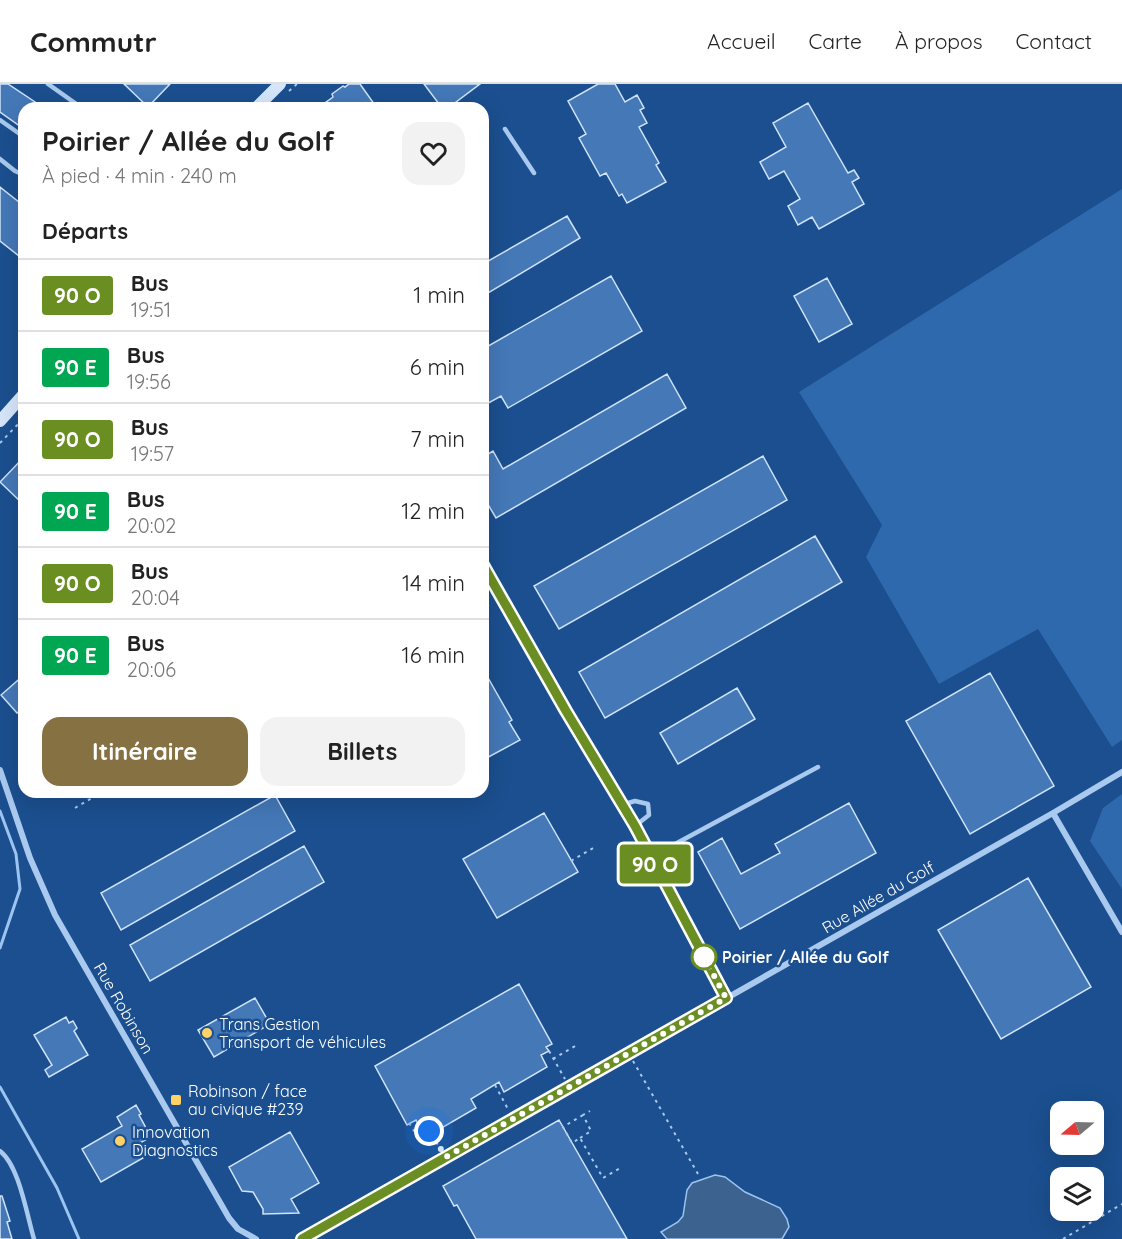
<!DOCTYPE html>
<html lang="fr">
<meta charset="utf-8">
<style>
:root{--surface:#fff;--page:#f2f2f2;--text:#222;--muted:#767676;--line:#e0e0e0;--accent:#857141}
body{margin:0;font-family:Quicksand,sans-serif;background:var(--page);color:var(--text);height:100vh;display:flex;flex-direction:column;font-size:22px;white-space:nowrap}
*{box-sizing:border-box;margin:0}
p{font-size:20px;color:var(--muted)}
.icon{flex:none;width:33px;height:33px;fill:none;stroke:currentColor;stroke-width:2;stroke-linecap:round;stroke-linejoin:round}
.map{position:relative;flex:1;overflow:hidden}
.side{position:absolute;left:18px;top:18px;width:471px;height:696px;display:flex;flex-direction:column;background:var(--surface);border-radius:18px;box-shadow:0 6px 24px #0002}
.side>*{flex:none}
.badge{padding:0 12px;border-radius:4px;font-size:21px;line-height:39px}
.needle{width:39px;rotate:251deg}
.buttons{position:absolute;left:1050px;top:1017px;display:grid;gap:12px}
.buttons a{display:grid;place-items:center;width:54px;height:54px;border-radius:12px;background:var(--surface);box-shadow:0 6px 24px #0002;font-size:30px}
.you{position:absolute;width:30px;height:30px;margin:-15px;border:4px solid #fff;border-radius:50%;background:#1a73e8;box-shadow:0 0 0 9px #1a73e833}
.map>.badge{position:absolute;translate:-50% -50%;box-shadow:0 0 0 3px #fff}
h2{padding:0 24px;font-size:22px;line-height:54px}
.round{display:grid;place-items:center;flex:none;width:63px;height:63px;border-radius:18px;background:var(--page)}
.head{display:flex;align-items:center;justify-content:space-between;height:102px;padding:0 24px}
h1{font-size:28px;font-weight:700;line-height:45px}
.action{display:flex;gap:12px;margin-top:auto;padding:12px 24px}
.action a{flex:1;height:69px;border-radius:18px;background:var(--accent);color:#fff;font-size:24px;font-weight:700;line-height:69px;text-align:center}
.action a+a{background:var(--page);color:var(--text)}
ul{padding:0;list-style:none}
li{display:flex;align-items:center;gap:18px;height:72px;padding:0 24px;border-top:2px solid var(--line)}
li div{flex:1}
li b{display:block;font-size:22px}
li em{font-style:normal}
li .badge{min-width:66px;font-weight:700;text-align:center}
header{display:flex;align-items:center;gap:36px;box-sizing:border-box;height:84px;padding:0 30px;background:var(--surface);border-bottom:2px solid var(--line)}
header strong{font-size:28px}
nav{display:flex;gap:33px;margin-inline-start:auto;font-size:21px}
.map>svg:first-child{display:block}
.green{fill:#2e69ad}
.water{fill:#3c6290;stroke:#9cc4f0;stroke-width:1.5}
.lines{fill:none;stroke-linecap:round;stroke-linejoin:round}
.stream{stroke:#9cc4f0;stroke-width:3}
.building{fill:#4478b7;stroke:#cfe3fa;stroke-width:1.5}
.path{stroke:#a9c9ee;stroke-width:2;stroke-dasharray:3 4.5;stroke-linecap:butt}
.lane{stroke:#a9c9ee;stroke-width:4.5}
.street{stroke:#a9c9ee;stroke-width:6}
.secondary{stroke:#d6e6fa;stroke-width:12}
.line-casing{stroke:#fff;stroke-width:14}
.line{stroke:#6b8e23;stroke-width:9}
.walk{stroke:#fff;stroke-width:6;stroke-dasharray:0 10.8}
.stop-dot{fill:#fff;stroke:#6b8e23;stroke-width:3}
.poi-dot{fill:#ffd166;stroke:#1b4f8f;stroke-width:2}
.labels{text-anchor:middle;stroke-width:5;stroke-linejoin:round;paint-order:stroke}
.street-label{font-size:16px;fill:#fff;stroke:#1b4f8f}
.stop-label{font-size:16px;font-weight:bold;fill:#fff;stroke:#1b4f8f;text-anchor:start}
.poi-label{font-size:16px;fill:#fff;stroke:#1b4f8f;text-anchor:start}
</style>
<header>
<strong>Commutr</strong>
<nav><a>Accueil</a><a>Carte</a><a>À propos</a><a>Contact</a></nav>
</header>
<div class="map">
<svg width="1122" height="1155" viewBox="0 0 1122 1155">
<rect width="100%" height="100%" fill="#1b4f8f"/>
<path class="green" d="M 1122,105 L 1122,656 L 1112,663 L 1038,545 L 939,600 L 866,473 L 882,441 L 799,308 Z
M 1122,710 L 1122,805 L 1090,757 L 1103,724 Z"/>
<path class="water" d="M 715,1091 L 725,1093 L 745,1108 L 780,1124 L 787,1135 L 789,1143 L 782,1155 L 667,1155 L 661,1148 L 678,1138 L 683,1132 L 687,1106 L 692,1099 Z"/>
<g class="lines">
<path class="stream" d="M 0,727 L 16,770 L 20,805 L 0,864
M 0,1003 L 57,1104 L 79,1155"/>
</g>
<path class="building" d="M 0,0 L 8,0 L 44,24 L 24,24 L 24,45 L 0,28 Z
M 124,0 L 170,0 L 148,23 Z
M 349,0 L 360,0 L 377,24 L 329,24 L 325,19 L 333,13 L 332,10 L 343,2 L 345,3 Z
M 424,0 L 480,0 L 448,24 L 442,24 Z
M 598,0 L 615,0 L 625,18 L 637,11 L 644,24 L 640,26 L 647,39 L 639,43 L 659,79 L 656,81 L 666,98 L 627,119 L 622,110 L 619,112 L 606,89 L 600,92 L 579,54 L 586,50 L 568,17 Z
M 808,19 L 848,89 L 854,86 L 859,94 L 852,98 L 864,120 L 819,145 L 812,133 L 798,141 L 788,122 L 800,115 L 784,87 L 769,95 L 760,78 L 786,63 L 773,39 Z
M 0,103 L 24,122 L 24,176 L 0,157 Z
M 567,132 L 580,154 L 483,212 L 483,180 Z
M 611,192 L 642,247 L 508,324 L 501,312 L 483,322 L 483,265 Z
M 827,194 L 852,240 L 819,258 L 794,212 Z
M 667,290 L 686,324 L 496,434 L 483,412 L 483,373 L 493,367 L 503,385 Z
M 763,372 L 787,416 L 559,545 L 534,502 Z
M 24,373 L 24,421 L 0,398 Z
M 815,452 L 842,498 L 605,634 L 579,588 Z
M 483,585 L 512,636 L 509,638 L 520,656 L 483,676 Z
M 990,589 L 1054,702 L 970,750 L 906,637 Z
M 24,591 L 24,624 L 17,629 L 1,611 Z
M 737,604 L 755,635 L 678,680 L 660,649 Z
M 275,711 L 295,747 L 121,846 L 101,809 Z
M 849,719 L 876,769 L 740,845 L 698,768 L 722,754 L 741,790 L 780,769 L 775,760 Z
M 544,729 L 578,788 L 497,834 L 463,775 Z
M 304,762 L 324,798 L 150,897 L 130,861 Z
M 1028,794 L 1091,903 L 1001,955 L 938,846 Z
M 519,900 L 552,960 L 546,963 L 549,967 L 541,971 L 547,983 L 504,1008 L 499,998 L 471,1015 L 476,1024 L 433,1049 L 426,1037 L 419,1042 L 416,1036 L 407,1041 L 375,982 Z
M 255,914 L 270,940 L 214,973 L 198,946 Z
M 66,933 L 69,939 L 73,937 L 77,944 L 74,947 L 88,971 L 49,993 L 45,986 L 52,981 L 34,951 Z
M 136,1021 L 141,1030 L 139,1031 L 151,1053 L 136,1061 L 143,1074 L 101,1098 L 82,1065 L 122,1042 L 117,1033 Z
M 559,1036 L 627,1155 L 476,1155 L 457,1121 L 454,1122 L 443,1102 Z
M 290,1048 L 319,1099 L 291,1115 L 299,1129 L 263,1130 L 263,1125 L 253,1108 L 242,1107 L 229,1083 Z
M 0,1112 L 2,1112 L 10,1137 L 7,1138 L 12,1155 L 0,1155 Z"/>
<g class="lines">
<path class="path" d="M 289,7 L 297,0
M 0,359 L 24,334
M 75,724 L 92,714
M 571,777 L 595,763
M 549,967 L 565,995
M 553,975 L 577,961
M 633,977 L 698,1090
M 495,1001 L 509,1027
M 583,1031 L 563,1043 L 572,1059 L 580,1054 L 603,1094 L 622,1083
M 409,1039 L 414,1047 L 429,1047 L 441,1066
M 580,1054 L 591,1047 L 583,1031 L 590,1027
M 1063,1155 L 1122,1120"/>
<path class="lane" d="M 48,0 L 82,24
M 0,36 L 24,53
M 505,45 L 534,89
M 0,75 L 15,87 L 24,91
M 621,721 L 635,717 L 648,720 L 649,731 L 635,742
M 651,773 L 818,683
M 0,1067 C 19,1081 27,1132 34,1155"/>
<path class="street" d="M 483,481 L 566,627 L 635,742 L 726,914
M 0,686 L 30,774 L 55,831 L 229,1134 L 238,1145 L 256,1155
M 1053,729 L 1122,848
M 302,1155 L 1053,729 L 1122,688"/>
<path class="secondary" d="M 256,24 L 280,0
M 0,337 L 24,310"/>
</g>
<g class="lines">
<g class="line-casing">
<path id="line" d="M 302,1155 L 726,914 L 635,742 L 566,627 L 483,481"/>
</g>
<use href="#line" class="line"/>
<path class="walk" d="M 429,1047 L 446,1073 L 726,914 L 704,873"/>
</g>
<circle class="stop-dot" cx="704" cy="873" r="12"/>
<g class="poi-dot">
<circle cx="207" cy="949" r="6"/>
<rect x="170" y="1010" width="12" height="12" rx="3"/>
<circle cx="120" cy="1057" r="6"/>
</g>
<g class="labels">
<g class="street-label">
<text transform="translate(878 813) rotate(-30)" y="6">Rue Allée du Golf</text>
<text transform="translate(124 924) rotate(60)" y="6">Rue Robinson</text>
</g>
<g class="stop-label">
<text x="722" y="879">Poirier / Allée du Golf</text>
</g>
<g class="poi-label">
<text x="219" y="946">Trans Gestion<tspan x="219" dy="18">Transport de véhicules</tspan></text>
<text x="188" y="1013">Robinson / face<tspan x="188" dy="18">au civique #239</tspan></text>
<text x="132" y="1054">Innovation<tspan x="132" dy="18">Diagnostics</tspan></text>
</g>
</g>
</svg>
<div class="buttons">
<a><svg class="needle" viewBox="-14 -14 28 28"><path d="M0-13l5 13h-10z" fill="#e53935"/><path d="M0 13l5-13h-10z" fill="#767676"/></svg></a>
<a><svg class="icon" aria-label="layers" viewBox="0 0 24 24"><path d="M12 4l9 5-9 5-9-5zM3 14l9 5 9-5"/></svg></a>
</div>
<div class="you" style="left:429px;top:1047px"></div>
<b class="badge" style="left:655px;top:780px;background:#6b8e23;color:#fff">90 O</b>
<section class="side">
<div class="head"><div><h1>Poirier / Allée du Golf</h1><p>À pied · 4 min · 240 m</p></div><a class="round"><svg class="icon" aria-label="heart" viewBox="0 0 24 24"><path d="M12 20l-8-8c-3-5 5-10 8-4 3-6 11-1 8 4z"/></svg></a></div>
<h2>Départs</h2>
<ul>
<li><span class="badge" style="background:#6b8e23;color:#fff">90 O</span><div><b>Bus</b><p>19:51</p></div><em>1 min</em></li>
<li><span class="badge" style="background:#00a651;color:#fff">90 E</span><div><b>Bus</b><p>19:56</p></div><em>6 min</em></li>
<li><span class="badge" style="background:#6b8e23;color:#fff">90 O</span><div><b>Bus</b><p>19:57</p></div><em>7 min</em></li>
<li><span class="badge" style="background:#00a651;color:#fff">90 E</span><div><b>Bus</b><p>20:02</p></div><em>12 min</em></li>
<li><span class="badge" style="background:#6b8e23;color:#fff">90 O</span><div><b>Bus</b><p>20:04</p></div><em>14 min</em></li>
<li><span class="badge" style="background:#00a651;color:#fff">90 E</span><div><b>Bus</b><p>20:06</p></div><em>16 min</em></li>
</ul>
<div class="action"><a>Itinéraire</a><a>Billets</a></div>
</section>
</div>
